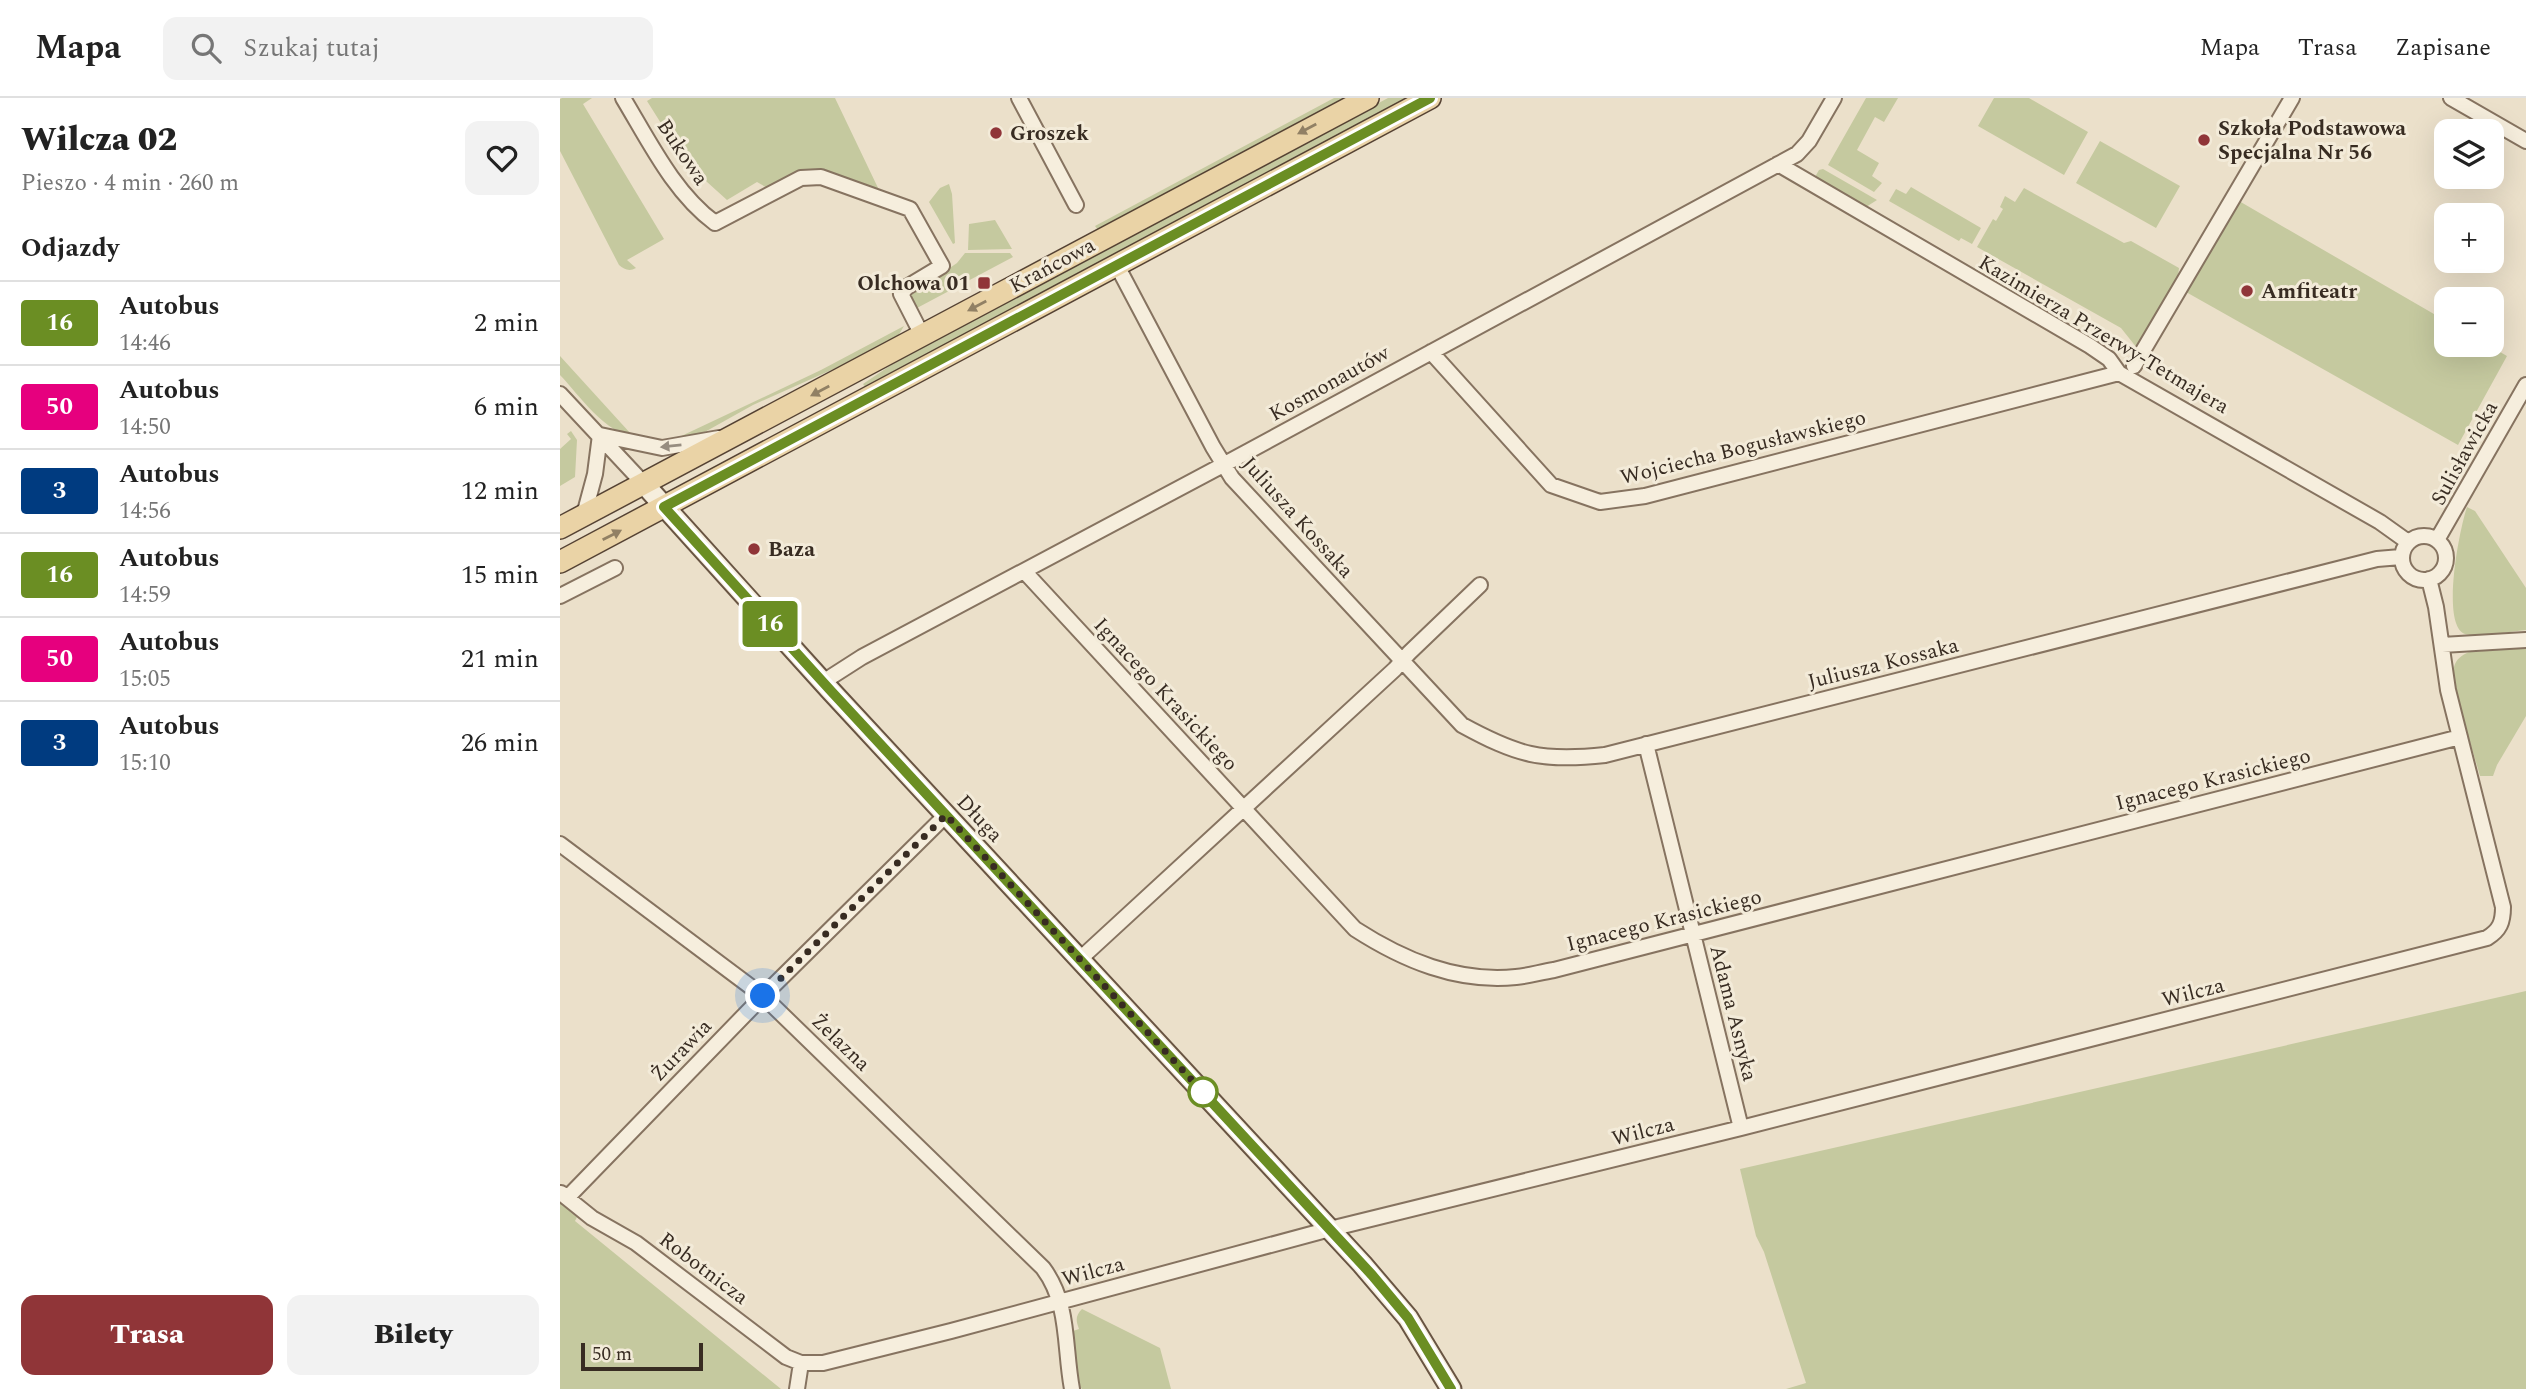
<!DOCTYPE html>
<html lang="pl">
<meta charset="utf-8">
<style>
:root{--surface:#fff;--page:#f2f2f2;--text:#222;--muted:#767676;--line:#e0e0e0;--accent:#903538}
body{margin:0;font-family:Spectral,serif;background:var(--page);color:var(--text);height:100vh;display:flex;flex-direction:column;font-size:26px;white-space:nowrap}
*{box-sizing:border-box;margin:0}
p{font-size:23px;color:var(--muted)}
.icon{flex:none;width:38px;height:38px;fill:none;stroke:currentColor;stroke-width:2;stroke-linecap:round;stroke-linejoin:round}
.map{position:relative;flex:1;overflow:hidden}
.details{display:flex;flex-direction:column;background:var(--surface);width:560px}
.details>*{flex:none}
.badge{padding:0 14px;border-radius:5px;font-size:24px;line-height:46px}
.tools{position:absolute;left:1874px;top:21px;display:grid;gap:14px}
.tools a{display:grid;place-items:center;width:70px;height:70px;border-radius:14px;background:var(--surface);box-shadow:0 7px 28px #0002;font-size:35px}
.scale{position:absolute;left:21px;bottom:18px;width:122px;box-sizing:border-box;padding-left:7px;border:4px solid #382c22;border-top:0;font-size:19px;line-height:24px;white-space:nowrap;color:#382c22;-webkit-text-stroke:5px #f3ebd9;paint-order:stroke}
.you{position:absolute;width:35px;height:35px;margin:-18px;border:5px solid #fff;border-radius:50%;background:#1a73e8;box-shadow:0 0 0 10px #1a73e833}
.map>.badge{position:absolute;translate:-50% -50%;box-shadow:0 0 0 4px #fff}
h2{padding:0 21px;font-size:26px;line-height:63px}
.round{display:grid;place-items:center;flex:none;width:74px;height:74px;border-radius:14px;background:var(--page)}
.summary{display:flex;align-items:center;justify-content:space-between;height:119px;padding:0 21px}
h1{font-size:33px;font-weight:800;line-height:52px}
.primary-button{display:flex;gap:14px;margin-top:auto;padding:14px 21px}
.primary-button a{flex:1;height:80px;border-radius:14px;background:var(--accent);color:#fff;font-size:28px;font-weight:800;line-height:80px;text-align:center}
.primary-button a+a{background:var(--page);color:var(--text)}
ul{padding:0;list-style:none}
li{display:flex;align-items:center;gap:21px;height:84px;padding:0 21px;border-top:2px solid var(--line)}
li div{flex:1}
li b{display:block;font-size:26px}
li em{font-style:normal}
li .badge{min-width:77px;font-weight:700;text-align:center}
header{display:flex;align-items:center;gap:42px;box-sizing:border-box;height:98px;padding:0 35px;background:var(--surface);border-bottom:2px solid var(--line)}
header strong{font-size:33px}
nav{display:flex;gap:38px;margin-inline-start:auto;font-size:24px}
.search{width:490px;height:63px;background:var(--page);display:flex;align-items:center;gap:18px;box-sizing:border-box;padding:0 24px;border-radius:14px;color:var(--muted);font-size:26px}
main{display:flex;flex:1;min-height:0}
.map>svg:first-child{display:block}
.green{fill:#c5c99f}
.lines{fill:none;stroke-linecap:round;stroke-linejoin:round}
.street-casing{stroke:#867360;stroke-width:18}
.secondary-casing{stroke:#695543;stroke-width:23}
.primary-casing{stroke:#554233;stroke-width:24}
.street{stroke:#f6eedd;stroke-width:14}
.secondary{stroke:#f6eedd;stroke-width:19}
.primary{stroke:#ead3a6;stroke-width:21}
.oneway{fill:#918064}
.oneway2{fill:#978d80}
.line-casing{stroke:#fff;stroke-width:16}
.line{stroke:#6b8e23;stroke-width:10}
.walk{stroke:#382c22;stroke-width:7;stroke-dasharray:0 12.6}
.poi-dot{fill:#903538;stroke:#f3ebd9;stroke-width:2.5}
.stop-dot{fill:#fff;stroke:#6b8e23;stroke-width:3.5}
.labels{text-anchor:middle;stroke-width:6;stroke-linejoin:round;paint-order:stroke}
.poi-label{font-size:21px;font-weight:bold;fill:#382c22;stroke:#f3ebd9;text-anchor:start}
.street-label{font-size:21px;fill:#382c22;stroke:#f3ebd9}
</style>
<header>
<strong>Mapa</strong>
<div class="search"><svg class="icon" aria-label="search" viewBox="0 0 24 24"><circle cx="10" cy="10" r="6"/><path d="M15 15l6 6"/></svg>Szukaj tutaj</div>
<nav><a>Mapa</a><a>Trasa</a><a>Zapisane</a></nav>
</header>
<main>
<section class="details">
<div class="summary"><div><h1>Wilcza 02</h1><p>Pieszo · 4 min · 260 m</p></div><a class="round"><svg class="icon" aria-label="heart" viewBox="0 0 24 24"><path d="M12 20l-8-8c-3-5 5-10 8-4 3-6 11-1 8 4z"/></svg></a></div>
<h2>Odjazdy</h2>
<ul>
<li><span class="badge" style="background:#6b8e23;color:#fff">16</span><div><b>Autobus</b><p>14:46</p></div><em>2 min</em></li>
<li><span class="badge" style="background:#e6007e;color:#fff">50</span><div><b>Autobus</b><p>14:50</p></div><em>6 min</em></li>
<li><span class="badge" style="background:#003b80;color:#fff">3</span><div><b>Autobus</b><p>14:56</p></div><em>12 min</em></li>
<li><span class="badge" style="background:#6b8e23;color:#fff">16</span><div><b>Autobus</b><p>14:59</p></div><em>15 min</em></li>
<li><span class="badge" style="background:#e6007e;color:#fff">50</span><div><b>Autobus</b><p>15:05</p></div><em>21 min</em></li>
<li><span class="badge" style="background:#003b80;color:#fff">3</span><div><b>Autobus</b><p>15:10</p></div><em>26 min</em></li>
</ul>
<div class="primary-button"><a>Trasa</a><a>Bilety</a></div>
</section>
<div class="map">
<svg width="1966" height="1291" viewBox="0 0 1966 1291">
<rect width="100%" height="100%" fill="#ebe0ca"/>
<path class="green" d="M 2,0 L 32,0 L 23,6 L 104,141 L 67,162 L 76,170 C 69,174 64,171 59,167 L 0,53 L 0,1 Z
M 92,0 L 275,0 L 319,92 L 250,71 L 239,73 L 209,91 L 197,84 L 167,102 L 126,65 L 87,3 Z
M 774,0 L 787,0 L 538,132 L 535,128 Z
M 828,0 L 849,0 L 306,290 L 303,286 L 343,259 Z
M 1306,0 L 1338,0 L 1324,24 L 1315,19 L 1297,52 L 1319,65 L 1312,78 L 1322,85 L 1314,94 L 1268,67 Z
M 1434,0 L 1469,0 L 1528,34 L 1504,77 L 1418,28 Z
M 1540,43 L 1620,88 L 1596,130 L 1516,85 Z
M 1263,71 L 1317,102 L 1306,109 L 1255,79 L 1259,72 Z
M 389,86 L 392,96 L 395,145 L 393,146 L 369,104 L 380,90 Z
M 1351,89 L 1421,130 L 1412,146 L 1401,140 L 1399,143 L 1329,103 L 1336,91 L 1346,96 Z
M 1464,90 L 1564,145 L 1571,143 L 1619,170 L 1618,178 L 1577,250 L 1561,230 L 1417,149 L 1433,121 L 1436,123 L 1443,111 L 1440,109 L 1445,98 L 1455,104 Z
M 1679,103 L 1886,223 L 1886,247 L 1928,247 L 1947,258 L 1898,347 L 1626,194 Z
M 435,122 L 452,151 L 408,152 L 409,126 Z
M 405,155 L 450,155 L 453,159 L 357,210 L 350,197 L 397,165 Z
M 344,228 L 338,238 L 287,265 L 193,307 L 143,335 L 115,341 L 261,272 Z
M 0,258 L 71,336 L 76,339 C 45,336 20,298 0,277 Z
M 11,333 L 17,342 L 15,379 L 0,388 L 0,351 L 11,341 L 7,336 Z
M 1907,409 L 1915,413 L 1966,490 L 1966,532 C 1951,533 1919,540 1905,536 C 1880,527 1900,429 1907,409 Z
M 1966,550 L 1966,618 L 1937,667 L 1933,678 L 1920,678 C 1915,660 1891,582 1894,569 C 1896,561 1902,557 1909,554 Z
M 1966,893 L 1966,1291 L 1226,1291 L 1246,1285 L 1204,1154 L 1196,1138 L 1180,1071 Z
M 0,1105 L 17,1119 L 15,1123 L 221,1291 L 0,1291 Z
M 522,1211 L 600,1250 L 611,1291 L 522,1291 C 509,1280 512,1249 513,1233 L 519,1231 C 516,1223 515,1218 522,1211 Z"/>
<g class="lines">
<g class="street-casing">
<path id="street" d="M 63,0 C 89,43 114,95 155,125 L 241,80 L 261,79 L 350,111 L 382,168 L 347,189 L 341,196 L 362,237
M 459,0 L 516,107
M 1891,0 L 1966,43
M 1218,66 L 1530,248 L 1549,261 L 1559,275 L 1820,424 L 1848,444
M 562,177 L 653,349 L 672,380 L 902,627 C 957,657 981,664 1045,657 L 1817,461 L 1841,459
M 871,254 L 991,387 L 1040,404 L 1085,398 L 1559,275
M 1574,268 L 1732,0
M 0,296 L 85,387
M 40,337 L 102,350 L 159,340
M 24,417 L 35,376 L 40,337
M1842 460a22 22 0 1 1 44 0a22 22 0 1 1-44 0Z
M 1877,442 L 1966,287
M 464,473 L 795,831 C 843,862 897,885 956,879 C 968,878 981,874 994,872 L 1900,639
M 0,498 L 55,470
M 1882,547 L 1966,542
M 263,584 L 302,559 L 663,367 L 1237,56 L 1249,43 L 1274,0
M 1086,646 L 1181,1030
M 0,746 L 203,898 L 483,1170 C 510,1206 504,1249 512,1291
M 520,861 L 835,571 L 849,555 L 920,487
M 1,1095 L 32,1120 L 76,1145 L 226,1259 L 241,1265 L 237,1291
M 7,1100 L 203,898 L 386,717
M 241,1265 L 263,1265 L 391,1233 L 770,1131 L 1181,1030 L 1927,840 C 1940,832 1943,824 1943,809 L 1888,592 L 1876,509 L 1869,481"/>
</g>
<g class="secondary-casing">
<path id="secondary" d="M 85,387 L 271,593 L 802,1166 L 848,1220 L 891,1291"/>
</g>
<g class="primary-casing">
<path id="primary" d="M 0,430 L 808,0
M 0,464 L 870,0"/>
</g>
<use href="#street" class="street"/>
<use href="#secondary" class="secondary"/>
<use href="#primary" class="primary"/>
</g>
<defs><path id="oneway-solid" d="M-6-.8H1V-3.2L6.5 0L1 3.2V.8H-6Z" transform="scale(1.75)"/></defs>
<g class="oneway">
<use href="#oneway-solid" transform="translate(747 31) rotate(152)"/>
<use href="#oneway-solid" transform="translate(417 208) rotate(152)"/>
<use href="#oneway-solid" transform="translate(260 293) rotate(152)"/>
<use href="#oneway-solid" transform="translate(52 437) rotate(-27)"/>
</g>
<use class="oneway2" href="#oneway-solid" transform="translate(111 348) rotate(174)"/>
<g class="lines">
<g class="line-casing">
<path id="line" d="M 870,0 L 104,409 L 271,593 L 812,1177 L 848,1220 L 891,1291"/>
</g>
<use href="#line" class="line"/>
<path class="walk" d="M 203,898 L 386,717 L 643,994"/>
</g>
<g class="poi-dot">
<circle cx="436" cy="35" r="7"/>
<circle cx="1644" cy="42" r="7"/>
<rect x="417" y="178" width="14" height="14" rx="3.5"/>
<circle cx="1687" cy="193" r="7"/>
<circle cx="194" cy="451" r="7"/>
</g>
<circle class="stop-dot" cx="643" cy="994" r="14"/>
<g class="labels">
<g class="poi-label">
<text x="1658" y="37">Szkoła Podstawowa<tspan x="1658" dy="24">Specjalna Nr 56</tspan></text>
<text x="450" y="42">Groszek</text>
<text x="410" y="192" text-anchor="end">Olchowa 01</text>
<text x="1701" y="200">Amfiteatr</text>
<text x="208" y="458">Baza</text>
</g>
<g class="street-label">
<text transform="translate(123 54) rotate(56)" y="7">Bukowa</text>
<text transform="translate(492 167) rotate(-28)" y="7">Krańcowa</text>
<text transform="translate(1544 236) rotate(31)" y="7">Kazimierza Przerwy-Tetmajera</text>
<text transform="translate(769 285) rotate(-29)" y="7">Kosmonautów</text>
<text transform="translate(1183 349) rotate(-14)" y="7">Wojciecha Bogusławskiego</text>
<text transform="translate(1904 355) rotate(-61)" y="7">Sulisławicka</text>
<text transform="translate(738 419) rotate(48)" y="7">Juliusza Kossaka</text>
<text transform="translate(1323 565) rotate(-14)" y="7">Juliusza Kossaka</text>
<text transform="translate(606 596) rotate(47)" y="7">Ignacego Krasickiego</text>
<text transform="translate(1653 681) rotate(-14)" y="7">Ignacego Krasickiego</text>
<text transform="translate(420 720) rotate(47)" y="7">Długa</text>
<text transform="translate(1104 822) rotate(-14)" y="7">Ignacego Krasickiego</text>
<text transform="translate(1633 894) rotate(-14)" y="7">Wilcza</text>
<text transform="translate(1174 915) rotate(76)" y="7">Adama Asnyka</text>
<text transform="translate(281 944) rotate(44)" y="7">Żelazna</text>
<text transform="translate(121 952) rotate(-46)" y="7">Żurawia</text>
<text transform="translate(1083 1033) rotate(-14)" y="7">Wilcza</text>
<text transform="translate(144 1170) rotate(37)" y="7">Robotnicza</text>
<text transform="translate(533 1173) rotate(-15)" y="7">Wilcza</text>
</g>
</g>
</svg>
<div class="tools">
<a><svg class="icon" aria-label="layers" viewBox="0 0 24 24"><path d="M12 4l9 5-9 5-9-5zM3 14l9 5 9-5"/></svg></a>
<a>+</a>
<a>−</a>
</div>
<div class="scale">50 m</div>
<div class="you" style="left:203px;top:898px"></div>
<b class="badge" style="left:210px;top:526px;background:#6b8e23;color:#fff">16</b>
</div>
</main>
